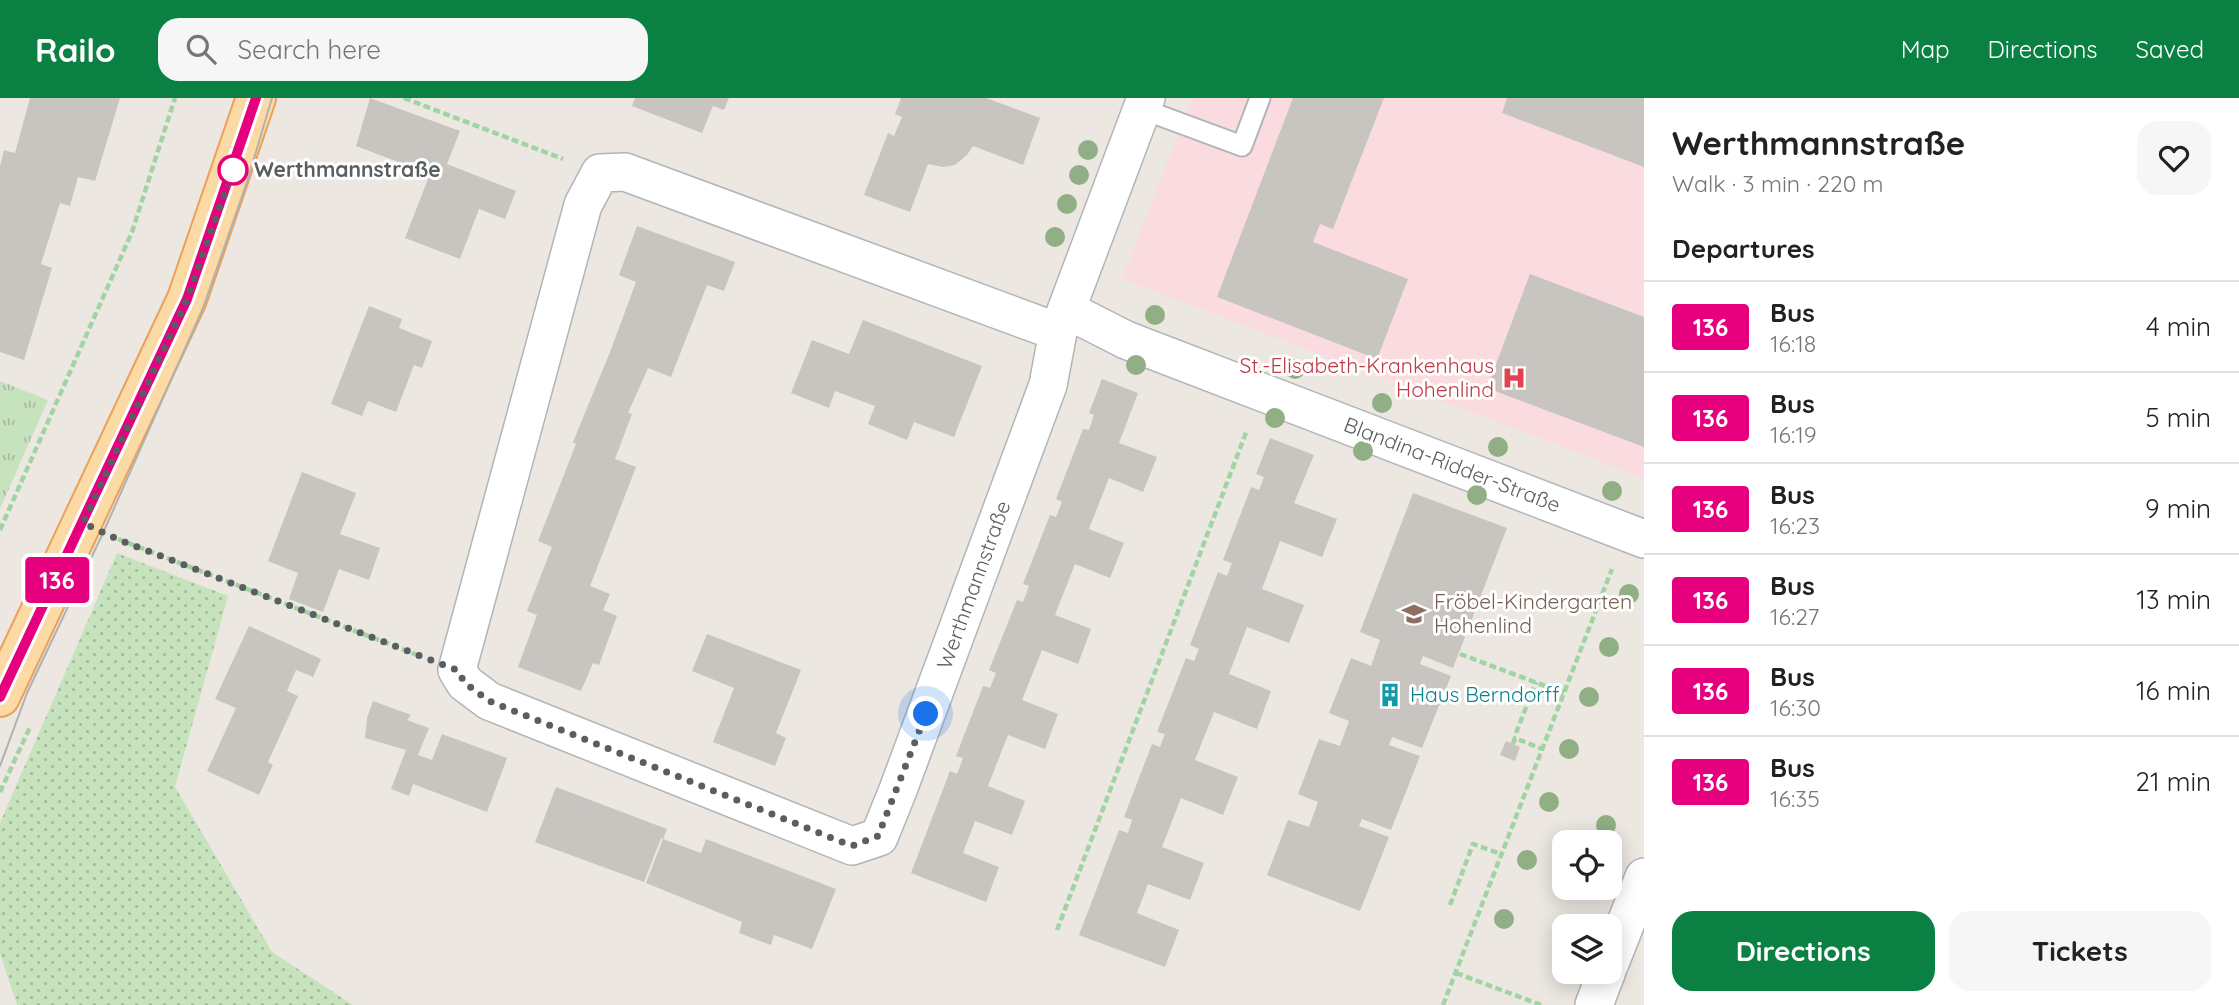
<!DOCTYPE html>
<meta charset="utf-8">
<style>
:root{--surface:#fff;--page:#f6f6f6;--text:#222;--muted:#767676;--line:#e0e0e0;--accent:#0b8043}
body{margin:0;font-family:Quicksand,sans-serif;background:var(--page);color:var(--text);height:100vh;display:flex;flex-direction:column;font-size:26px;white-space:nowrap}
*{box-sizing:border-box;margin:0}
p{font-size:23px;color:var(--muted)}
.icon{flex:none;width:38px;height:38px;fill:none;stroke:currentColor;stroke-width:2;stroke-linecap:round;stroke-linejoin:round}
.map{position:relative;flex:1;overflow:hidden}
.sheet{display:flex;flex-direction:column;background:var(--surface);width:595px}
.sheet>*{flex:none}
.badge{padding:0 14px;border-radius:5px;font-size:24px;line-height:46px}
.controls{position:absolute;left:1552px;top:732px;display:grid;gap:14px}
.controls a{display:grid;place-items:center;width:70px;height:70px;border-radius:14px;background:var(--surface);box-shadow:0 4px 18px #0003;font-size:35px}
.you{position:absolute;width:35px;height:35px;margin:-18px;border:5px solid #fff;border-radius:50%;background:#1a73e8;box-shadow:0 0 0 10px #1a73e833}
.map>.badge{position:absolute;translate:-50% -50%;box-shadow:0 0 0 4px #fff}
h2{padding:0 28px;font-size:26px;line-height:63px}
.round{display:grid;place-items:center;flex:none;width:74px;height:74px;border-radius:21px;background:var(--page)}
.headline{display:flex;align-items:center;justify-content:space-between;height:119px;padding:0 28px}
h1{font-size:33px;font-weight:700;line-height:52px}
.cta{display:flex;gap:14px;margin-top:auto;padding:14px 28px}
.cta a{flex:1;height:80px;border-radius:21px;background:var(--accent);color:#fff;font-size:28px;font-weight:700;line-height:80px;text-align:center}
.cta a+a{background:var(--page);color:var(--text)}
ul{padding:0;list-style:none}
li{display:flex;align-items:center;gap:21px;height:91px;padding:0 28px;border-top:2px solid var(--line)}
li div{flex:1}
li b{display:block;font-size:26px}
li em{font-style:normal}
li .badge{min-width:77px;font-weight:700;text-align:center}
header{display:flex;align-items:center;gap:42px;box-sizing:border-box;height:98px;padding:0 35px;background:var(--accent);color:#fff}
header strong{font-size:33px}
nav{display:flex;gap:38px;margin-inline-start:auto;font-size:24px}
.search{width:490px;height:63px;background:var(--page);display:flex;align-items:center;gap:18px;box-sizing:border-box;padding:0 24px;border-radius:21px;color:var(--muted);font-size:26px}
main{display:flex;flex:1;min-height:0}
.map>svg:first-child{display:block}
.medical{fill:#fadce0}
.grass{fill:url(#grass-dots)}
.park{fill:url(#park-tufts)}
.building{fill:#c8c4c0}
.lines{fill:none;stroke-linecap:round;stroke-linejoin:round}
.lane-casing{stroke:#b2b5b8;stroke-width:23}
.street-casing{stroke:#b2b5b8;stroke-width:40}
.primary-casing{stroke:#eba15a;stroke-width:42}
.path{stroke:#a1d4a3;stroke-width:4.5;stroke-dasharray:7 3.5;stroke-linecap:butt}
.lane{stroke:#fff;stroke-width:19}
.street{stroke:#fff;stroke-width:37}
.primary{stroke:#fcdaa6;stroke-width:38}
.tram{stroke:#b0b1b1;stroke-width:2}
.tree{fill:#90af84}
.line-casing{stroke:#fff;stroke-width:16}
.line{stroke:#e6007e;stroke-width:10}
.walk{stroke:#595f61;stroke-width:7;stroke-dasharray:0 12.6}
.stop-dot{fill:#fff;stroke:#e6007e;stroke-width:3.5}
.labels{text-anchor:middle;stroke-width:6;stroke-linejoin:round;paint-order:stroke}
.stop-label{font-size:21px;font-weight:bold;fill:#595f61;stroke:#fff;text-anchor:start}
.health-label{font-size:21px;fill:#be3a42;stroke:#fff;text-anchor:end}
.street-label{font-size:21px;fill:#595f61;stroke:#fff}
.education-label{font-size:21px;fill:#785e54;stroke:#fff;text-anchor:start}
.culture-label{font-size:21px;fill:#0d838f;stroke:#fff;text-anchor:start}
</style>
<header>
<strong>Railo</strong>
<div class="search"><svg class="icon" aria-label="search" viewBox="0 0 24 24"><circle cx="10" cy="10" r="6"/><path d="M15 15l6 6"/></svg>Search here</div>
<nav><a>Map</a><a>Directions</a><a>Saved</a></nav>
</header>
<main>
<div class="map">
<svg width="1644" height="907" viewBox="0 0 1644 907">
<defs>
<pattern id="grass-dots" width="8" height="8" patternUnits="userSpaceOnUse" patternTransform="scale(1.75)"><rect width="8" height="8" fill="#c6e3be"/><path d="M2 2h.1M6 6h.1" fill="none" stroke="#a4bb9e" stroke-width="1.8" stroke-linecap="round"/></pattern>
<pattern id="park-tufts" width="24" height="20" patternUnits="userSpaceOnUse" patternTransform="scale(1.75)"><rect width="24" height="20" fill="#c6e3be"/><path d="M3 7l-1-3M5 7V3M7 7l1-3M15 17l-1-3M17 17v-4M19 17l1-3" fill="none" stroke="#a4bb9e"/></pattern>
</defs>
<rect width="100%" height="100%" fill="#ece7e1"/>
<path class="medical" d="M 1192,0 L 1644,0 L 1644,380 L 1122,181 Z"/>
<path class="grass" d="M 117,455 L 228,498 L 175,689 L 272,854 L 353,907 L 17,907 L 0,856 L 0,725 Z"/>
<path class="park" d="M 0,283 L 48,302 L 0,411 Z"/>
<path class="building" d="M 30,0 L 120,0 L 95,83 L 78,79 L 70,108 L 60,105 L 41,166 L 52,170 L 24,262 L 0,254 L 0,68 L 4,52 L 15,55 Z
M 370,0 L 460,33 L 447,66 L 516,93 L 505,121 L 479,111 L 460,161 L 405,140 L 430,76 L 356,48 Z
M 635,0 L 729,0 L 724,12 L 713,8 L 702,35 L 632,8 Z
M 901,0 L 986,0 L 1040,20 L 1023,67 L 973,48 L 967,57 L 955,67 L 943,69 L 928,66 L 910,114 L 864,97 L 888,35 L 894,38 L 902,19 L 895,16 Z
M 1293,0 L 1384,0 L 1333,131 L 1320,126 L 1313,144 L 1408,181 L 1377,261 L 1217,199 Z
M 1507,0 L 1644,0 L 1644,69 L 1502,15 Z
M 637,128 L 735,164 L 724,193 L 707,187 L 671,279 L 648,270 L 628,315 L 632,316 L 615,361 L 636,369 L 590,488 L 610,496 L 603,512 L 617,518 L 599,567 L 593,565 L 581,593 L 518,569 L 537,517 L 527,513 L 552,449 L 538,443 L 576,346 L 573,344 L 610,254 L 636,184 L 619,177 Z
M 1530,176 L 1644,219 L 1644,349 L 1487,290 Z
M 369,208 L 402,221 L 399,230 L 432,243 L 422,270 L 414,267 L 396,314 L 368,303 L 362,318 L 331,306 Z
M 863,222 L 982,268 L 954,339 L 914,324 L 907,342 L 868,326 L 875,308 L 835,293 L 829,310 L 791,295 L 812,242 L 849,256 Z
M 1102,281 L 1138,295 L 1119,345 L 1157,359 L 1143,394 L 1109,380 L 1089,431 L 1124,445 L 1110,480 L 1075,466 L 1055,517 L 1091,531 L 1078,566 L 1042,552 L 1022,602 L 1058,616 L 1045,651 L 1008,637 L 988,688 L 1025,703 L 1012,737 L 975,723 L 963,755 L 999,769 L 986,804 L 911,775 L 950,673 L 957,676 L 963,660 L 956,658 L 983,588 L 990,590 L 996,575 L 989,572 L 1017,502 L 1023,504 L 1029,488 L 1023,486 L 1050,417 L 1056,419 L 1062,404 L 1056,401 L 1083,331 L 1089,332 L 1094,317 L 1089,315 Z
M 1270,340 L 1314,357 L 1294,405 L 1337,421 L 1322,459 L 1280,443 L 1262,491 L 1304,507 L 1289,545 L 1247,529 L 1229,576 L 1271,593 L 1257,631 L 1214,614 L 1195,662 L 1238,679 L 1223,717 L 1181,700 L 1162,749 L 1204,765 L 1190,802 L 1148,786 L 1137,815 L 1179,832 L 1165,869 L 1079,837 L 1119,732 L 1128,735 L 1132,722 L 1124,719 L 1152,646 L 1160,649 L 1165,636 L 1157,634 L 1186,560 L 1194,563 L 1199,551 L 1190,547 L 1218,474 L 1227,478 L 1232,465 L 1223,462 L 1251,389 L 1259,392 L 1264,379 L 1256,376 Z
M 302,374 L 356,395 L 340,436 L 380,450 L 369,482 L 339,471 L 323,514 L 289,501 L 298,475 L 268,463 Z
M 1413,395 L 1507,430 L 1453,570 L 1423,558 L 1420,566 L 1451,578 L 1422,650 L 1392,639 L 1389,647 L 1420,658 L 1391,732 L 1362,721 L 1359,728 L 1389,739 L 1360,813 L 1267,777 L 1288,722 L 1309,729 L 1318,704 L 1298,696 L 1319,641 L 1340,648 L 1349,623 L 1329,615 L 1351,560 L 1371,568 L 1380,542 L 1360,534 Z
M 249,528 L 321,561 L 313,579 L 296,572 L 287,593 L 298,598 L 268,664 L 273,667 L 259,697 L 207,673 L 236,610 L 215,601 Z
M 707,536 L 801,572 L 776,635 L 786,640 L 775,668 L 713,644 L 734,590 L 692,573 Z
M 373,603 L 411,617 L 407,622 L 429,630 L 418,657 L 432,662 L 442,636 L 507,660 L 487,714 L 413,686 L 409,698 L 391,691 L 406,652 L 365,640 L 367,620 Z
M 1506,643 L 1520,649 L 1515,663 L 1500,657 Z
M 556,689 L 667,731 L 663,741 L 661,740 L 644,784 L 535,744 Z
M 663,741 L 701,755 L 706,741 L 836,791 L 812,851 L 774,837 L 771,847 L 739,835 L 742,824 L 646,785 Z"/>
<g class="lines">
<g class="lane-casing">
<path id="lane" d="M 1142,11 L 1242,48 L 1260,0"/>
</g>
<g class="street-casing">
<path id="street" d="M 1067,212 L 1126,242 L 1644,441
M 1058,234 L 625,74 L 600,75 L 583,107 L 457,572 L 465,585 L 489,603 L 852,748 L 879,739 L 898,692 L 1048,287 L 1058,234 L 1146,0
M 1610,865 L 1644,779
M 1594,907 L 1607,873"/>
</g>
<g class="primary-casing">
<path id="primary" d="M 0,599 L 187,201 L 256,0"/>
</g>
<path class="path" d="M 404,0 L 563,61
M 0,432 L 132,134 L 175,0
M 118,441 L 420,558
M 1460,556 L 1564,595
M 1516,635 L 1536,584
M 1513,646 L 1515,640 L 1542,651
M 0,694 L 30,629
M 1450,807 L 1473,746 L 1501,756
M 1057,832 L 1247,332
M 1456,875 L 1541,907
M 1443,907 L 1612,471"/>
<use href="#lane" class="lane"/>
<use href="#street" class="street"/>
<use href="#primary" class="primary"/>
<path class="tram" d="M 0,606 L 110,371 L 187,196 L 250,0
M 0,668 L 27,595 L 103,435 L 203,210 L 247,84 L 272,0"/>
</g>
<g class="tree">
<circle cx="1088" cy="52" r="10"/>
<circle cx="1079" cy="77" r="10"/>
<circle cx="1067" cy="106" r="10"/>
<circle cx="1055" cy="139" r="10"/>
<circle cx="1155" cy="217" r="10"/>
<circle cx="1136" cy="267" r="10"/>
<circle cx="1295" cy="271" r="10"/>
<circle cx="1382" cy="305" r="10"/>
<circle cx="1275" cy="320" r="10"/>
<circle cx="1498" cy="349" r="10"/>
<circle cx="1363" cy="353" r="10"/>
<circle cx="1612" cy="393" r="10"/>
<circle cx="1477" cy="397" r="10"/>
<circle cx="1629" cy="496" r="10"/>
<circle cx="1609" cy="549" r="10"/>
<circle cx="1589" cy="599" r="10"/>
<circle cx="1569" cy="651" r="10"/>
<circle cx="1549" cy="704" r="10"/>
<circle cx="1606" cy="727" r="10"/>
<circle cx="1527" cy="762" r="10"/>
<circle cx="1504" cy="821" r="10"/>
</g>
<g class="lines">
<g class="line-casing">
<path id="line" d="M 0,599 L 187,201 L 256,0"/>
</g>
<use href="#line" class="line"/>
<path class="walk" d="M 233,72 L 237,61 L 187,201 L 83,425 L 117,441 L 457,572 L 465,585 L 489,603 L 852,748 L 878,738 L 926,616"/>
</g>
<defs>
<g id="hospital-bare" transform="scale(1.89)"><path d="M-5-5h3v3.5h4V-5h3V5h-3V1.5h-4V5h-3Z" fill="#e0444e" stroke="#fff" stroke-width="2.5" paint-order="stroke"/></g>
<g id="school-bare" transform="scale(1.89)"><path d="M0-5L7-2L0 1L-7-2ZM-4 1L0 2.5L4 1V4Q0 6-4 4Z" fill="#8d6e63" stroke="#fff" stroke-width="2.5" paint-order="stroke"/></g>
<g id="building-bare" transform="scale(1.89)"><path d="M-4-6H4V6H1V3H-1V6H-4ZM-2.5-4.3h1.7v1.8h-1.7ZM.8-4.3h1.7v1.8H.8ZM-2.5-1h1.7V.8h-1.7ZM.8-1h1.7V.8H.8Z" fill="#0f9aa8" stroke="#fff" stroke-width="2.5" paint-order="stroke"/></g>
</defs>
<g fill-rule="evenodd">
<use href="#hospital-bare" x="1514" y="280"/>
<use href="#school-bare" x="1414" y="516"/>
<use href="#building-bare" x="1390" y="597"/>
</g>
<circle class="stop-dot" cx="233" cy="72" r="14"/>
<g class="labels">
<g class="stop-label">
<text x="254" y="79">Werthmannstraße</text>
</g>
<g class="health-label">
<text x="1494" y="275">St.-Elisabeth-Krankenhaus<tspan x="1494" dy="24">Hohenlind</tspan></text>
</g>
<g class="street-label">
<text transform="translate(1452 367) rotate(21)" y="7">Blandina-Ridder-Straße</text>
<text transform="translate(974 487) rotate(-70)" y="7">Werthmannstraße</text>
</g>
<g class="education-label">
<text x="1434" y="511">Fröbel-Kindergarten<tspan x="1434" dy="24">Hohenlind</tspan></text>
</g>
<g class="culture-label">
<text x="1410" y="604">Haus Berndorff</text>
</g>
</g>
</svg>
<div class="controls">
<a><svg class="icon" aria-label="locate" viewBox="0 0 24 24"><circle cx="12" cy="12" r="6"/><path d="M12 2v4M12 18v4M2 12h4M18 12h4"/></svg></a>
<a><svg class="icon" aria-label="layers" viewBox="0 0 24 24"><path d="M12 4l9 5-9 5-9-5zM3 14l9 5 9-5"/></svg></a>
</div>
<div class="you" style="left:926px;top:616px"></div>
<b class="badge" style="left:57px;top:482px;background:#e6007e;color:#fff">136</b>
</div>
<section class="sheet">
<div class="headline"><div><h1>Werthmannstraße</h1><p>Walk · 3 min · 220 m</p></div><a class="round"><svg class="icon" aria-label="heart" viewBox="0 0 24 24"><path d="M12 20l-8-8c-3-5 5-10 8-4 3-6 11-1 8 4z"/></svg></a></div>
<h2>Departures</h2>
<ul>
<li><span class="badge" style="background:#e6007e;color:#fff">136</span><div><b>Bus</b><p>16:18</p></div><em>4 min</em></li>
<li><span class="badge" style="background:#e6007e;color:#fff">136</span><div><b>Bus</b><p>16:19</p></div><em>5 min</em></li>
<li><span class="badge" style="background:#e6007e;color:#fff">136</span><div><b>Bus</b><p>16:23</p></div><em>9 min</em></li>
<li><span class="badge" style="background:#e6007e;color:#fff">136</span><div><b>Bus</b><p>16:27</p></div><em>13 min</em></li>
<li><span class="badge" style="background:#e6007e;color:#fff">136</span><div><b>Bus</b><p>16:30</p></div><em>16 min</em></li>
<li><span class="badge" style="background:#e6007e;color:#fff">136</span><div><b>Bus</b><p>16:35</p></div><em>21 min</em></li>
</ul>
<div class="cta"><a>Directions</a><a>Tickets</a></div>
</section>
</main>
